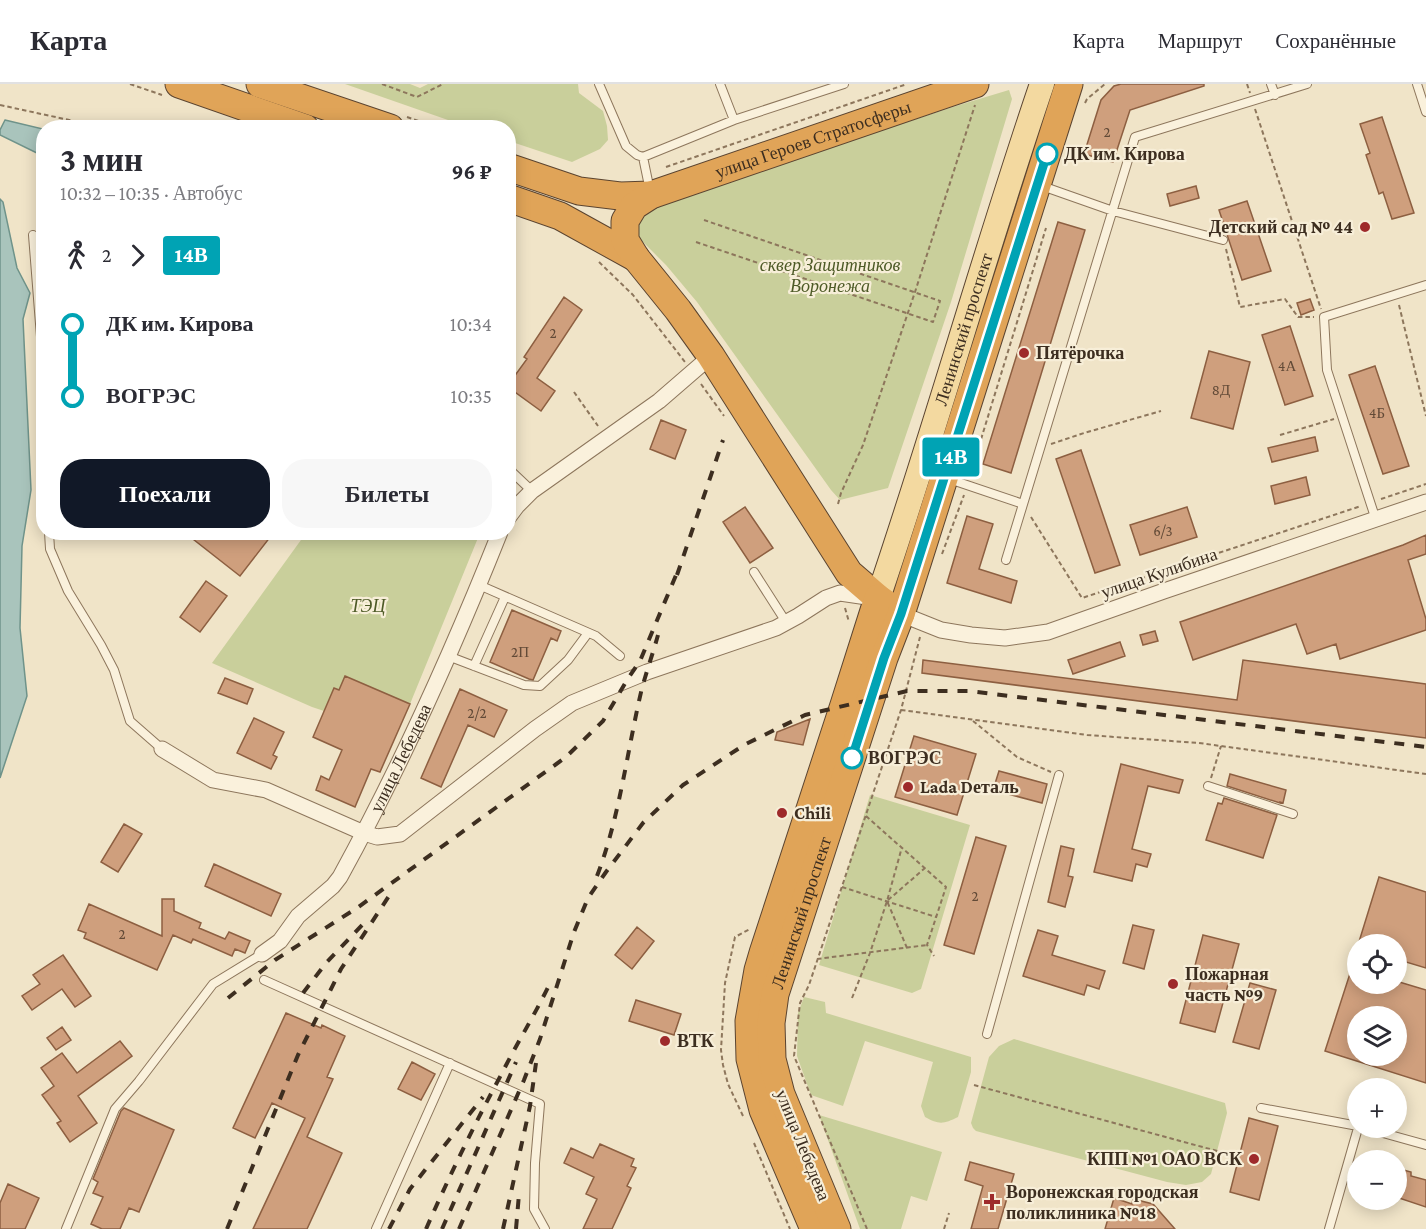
<!DOCTYPE html>
<html lang="ru">
<meta charset="utf-8">
<style>
:root{--surface:#fff;--page:#f7f7f7;--text:#2b2b33;--muted:#7c7c81;--line:#e1e1e2;--accent:#111827}
body{margin:0;font-family:"Crimson Pro",serif;background:var(--page);color:var(--text);height:100vh;display:flex;flex-direction:column;font-size:22px;white-space:nowrap}
*{box-sizing:border-box;margin:0}
p{font-size:20px;color:var(--muted)}
.icon{flex:none;width:33px;height:33px;fill:none;stroke:currentColor;stroke-width:2;stroke-linecap:round;stroke-linejoin:round}
.map{position:relative;flex:1;overflow:hidden}
.side{position:absolute;left:36px;top:36px;width:480px;height:420px;display:flex;flex-direction:column;background:var(--surface);border-radius:24px;box-shadow:0 3px 15px #0003}
.side>*{flex:none}
.badge{padding:0 12px;border-radius:4px;font-size:21px;line-height:39px}
.tools{position:absolute;left:1347px;top:850px;display:grid;gap:12px}
.tools a{display:grid;place-items:center;width:60px;height:60px;border-radius:50%;background:var(--surface);box-shadow:0 3px 15px #0003;font-size:30px}
.map>.badge{position:absolute;translate:-50% -50%;box-shadow:0 0 0 3px #fff}
.legs{display:flex;align-items:center;gap:9px;height:66px;padding:0 24px;font-size:20px}
.legs p{margin-inline-start:auto}
.head{display:flex;align-items:center;justify-content:space-between;height:102px;padding:0 24px}
h1{font-size:33px;font-weight:700;line-height:45px}
.cta{display:flex;gap:12px;margin-top:auto;padding:12px 24px}
.cta a{flex:1;height:69px;border-radius:24px;background:var(--accent);color:#fff;font-size:24px;font-weight:700;line-height:69px;text-align:center}
.cta a+a{background:var(--page);color:var(--text)}
ul{padding:0 24px;list-style:none}
li{display:flex;align-items:center;gap:21px;height:72px;font-size:22px}
li i{display:grid;place-items:center;width:9px;height:100%;margin:0 8px;background:currentColor}
li i::after{content:'';width:15px;height:15px;margin:-8px;border:4px solid;border-radius:50%;background:var(--surface)}
li p{margin-inline-start:auto}
li:first-child i{background:linear-gradient(#0000 50%,currentColor 0)}
li:last-child i{background:linear-gradient(currentColor 50%,#0000 0)}
header{display:flex;align-items:center;gap:36px;box-sizing:border-box;height:84px;padding:0 30px;background:var(--surface);border-bottom:2px solid var(--line)}
header strong{font-size:28px}
nav{display:flex;gap:33px;margin-inline-start:auto;font-size:21px}
.map>svg:first-child{display:block}
.green{fill:#c9cf9b}
.water{fill:#a9c4bc;stroke:#6f938a;stroke-width:1.5}
.building{fill:#cf9f7d;stroke:#8d5f41;stroke-width:1.5;fill-rule:evenodd}
.lines{fill:none;stroke-linecap:round;stroke-linejoin:round}
.lane-casing{stroke:#8d765c;stroke-width:10}
.street-casing{stroke:#8d765c;stroke-width:17}
.primary-casing{stroke:#5b4430;stroke-width:26}
.highway-casing{stroke:#5b4430;stroke-width:29}
.path{stroke:#8d765c;stroke-width:2;stroke-dasharray:4.5 3;stroke-linecap:butt}
.lane{stroke:#faf1dc;stroke-width:8}
.street{stroke:#faf1dc;stroke-width:15}
.primary{stroke:#f3d9a0;stroke-width:24}
.highway{stroke:#e0a458;stroke-width:27}
.rail{stroke:#3d2e20;stroke-width:4;stroke-dasharray:10 10;stroke-linecap:butt}
.line-1-casing{stroke:#fff;stroke-width:14}
.line-1{stroke:#00a3b4;stroke-width:9}
.stop-1-dot{fill:#fff;stroke:#00a3b4;stroke-width:3}
.poi-dot{fill:#9e2a2b;stroke:#f7eed8;stroke-width:2}
.labels{text-anchor:middle;stroke-width:4.5;stroke-linejoin:round;paint-order:stroke}
.number-label{font-size:15px;fill:#624a37}
.street-label{font-size:18px;fill:#3d2e20;stroke:#f7eed8}
.stop-label{font-size:18px;font-weight:bold;fill:#3d2e20;stroke:#f7eed8;text-anchor:start}
.poi-label{font-size:18px;font-weight:bold;fill:#3d2e20;stroke:#f7eed8;text-anchor:start}
.park-label{font-size:18px;font-style:italic;fill:#4d5a26;stroke:#f7eed8}
</style>
<header>
<strong>Карта</strong>
<nav><a>Карта</a><a>Маршрут</a><a>Сохранённые</a></nav>
</header>
<div class="map">
<svg width="1426" height="1145" viewBox="0 0 1426 1145">
<rect width="100%" height="100%" fill="#f0e4c8"/>
<path class="green" d="M 345,0 L 410,0 L 420,4 L 428,0 L 578,0 L 579,9 L 603,27 L 607,42 L 608,56 L 600,65 L 572,78 L 509,57 L 508,44 L 468,43 Z
M 1009,6 L 1012,15 L 951,218 L 888,404 L 840,416 L 831,406 L 697,218 L 666,181 L 636,151 L 637,131 L 644,124 L 956,22 Z
M 306,449 L 480,449 L 410,620 L 345,592 L 339,606 L 324,627 L 312,623 L 212,579 Z
M 870,711 L 970,741 L 921,905 L 912,909 L 819,881 Z
M 804,913 L 825,918 L 826,929 L 971,973 L 971,988 L 958,1033 C 944,1040 939,1041 925,1033 L 921,1022 L 933,978 L 865,957 L 843,1022 L 811,1011 L 797,972 L 798,929 Z
M 1014,955 L 1225,1019 L 1227,1029 L 1211,1090 L 1202,1098 L 1186,1101 L 1167,1098 L 976,1047 L 973,1044 L 971,1039 L 989,973 L 999,962 Z
M 819,1031 L 942,1068 L 927,1117 L 911,1112 L 901,1145 L 860,1145 Z"/>
<path class="water" d="M 5,36 L 43,45 L 43,72 L 0,51 L 0,46 Z
M 0,115 L 3,118 L 17,184 L 30,209 L 23,235 L 31,406 L 22,462 L 20,544 L 27,612 L 0,694 Z"/>
<path class="building" d="M 1121,0 L 1204,0 L 1204,2 L 1130,26 L 1113,78 L 1084,70 L 1101,16 L 1114,2 Z
M 1382,33 L 1414,129 L 1392,135 L 1383,108 L 1379,110 L 1366,71 L 1370,69 L 1360,40 Z
M 1196,102 L 1199,114 L 1170,122 L 1167,110 Z
M 1247,117 L 1271,187 L 1242,196 L 1219,126 Z
M 1058,138 L 1085,146 L 1011,389 L 983,380 Z
M 564,213 L 582,226 L 537,294 L 555,307 L 541,327 L 508,303 L 508,301 L 527,275 L 524,273 Z
M 1310,215 L 1314,226 L 1301,231 L 1297,219 Z
M 1290,242 L 1313,312 L 1285,321 L 1262,251 Z
M 1209,267 L 1250,278 L 1233,345 L 1191,334 Z
M 1375,282 L 1409,382 L 1383,390 L 1349,291 Z
M 661,336 L 686,346 L 675,375 L 650,365 Z
M 1315,353 L 1318,367 L 1272,378 L 1268,364 Z
M 1081,366 L 1120,481 L 1095,489 L 1056,375 Z
M 1306,393 L 1310,411 L 1275,420 L 1271,402 Z
M 745,423 L 773,464 L 750,479 L 723,438 Z
M 1187,423 L 1197,453 L 1140,471 L 1130,441 Z
M 967,432 L 993,440 L 979,485 L 1017,497 L 1011,519 L 947,499 Z
M 184,448 L 274,448 L 240,492 Z
M 1426,451 L 1426,470 L 1408,476 L 1426,535 L 1426,546 L 1340,575 L 1336,560 L 1307,570 L 1296,540 L 1193,576 L 1180,538 L 1403,461 Z
M 206,497 L 227,512 L 200,548 L 180,533 Z
M 512,526 L 561,547 L 557,557 L 551,554 L 533,596 L 529,595 L 490,578 Z
M 1155,547 L 1158,557 L 1143,561 L 1140,551 Z
M 1120,558 L 1125,572 L 1073,590 L 1068,576 Z
M 923,576 L 1237,616 L 1243,576 L 1426,600 L 1426,654 L 922,589 Z
M 345,592 L 410,620 L 380,688 L 371,685 L 355,723 L 316,706 L 321,692 L 329,696 L 342,666 L 313,653 L 334,604 L 339,606 Z
M 225,594 L 253,605 L 247,620 L 218,609 Z
M 460,605 L 507,626 L 494,653 L 468,641 L 441,703 L 421,694 Z
M 254,634 L 284,648 L 273,671 L 277,673 L 271,685 L 237,669 Z
M 810,635 L 803,661 L 775,656 L 777,648 Z
M 914,652 L 976,670 L 957,731 L 895,713 Z
M 1121,680 L 1183,696 L 1179,709 L 1148,702 L 1132,765 L 1151,770 L 1147,783 L 1136,780 L 1132,797 L 1094,788 Z
M 999,687 L 1047,700 L 1042,719 L 993,706 Z
M 1230,690 L 1286,706 L 1283,719 L 1280,718 L 1280,719 L 1227,702 Z
M 1224,714 L 1277,731 L 1263,774 L 1206,756 L 1218,719 L 1222,720 Z
M 124,740 L 142,750 L 118,788 L 101,778 Z
M 976,753 L 1006,762 L 974,870 L 944,861 Z
M 1061,762 L 1074,765 L 1068,792 L 1073,793 L 1065,823 L 1048,818 Z
M 214,780 L 281,810 L 271,832 L 205,802 Z
M 1379,793 L 1426,808 L 1426,884 L 1396,875 L 1396,861 L 1358,861 Z
M 162,815 L 174,815 L 174,827 L 201,839 L 199,844 L 225,855 L 229,848 L 250,857 L 245,869 L 235,865 L 232,872 L 193,855 L 191,859 L 173,851 L 157,886 L 84,854 L 86,849 L 78,846 L 89,820 L 162,852 Z
M 1133,841 L 1154,846 L 1144,885 L 1123,879 Z
M 637,843 L 654,857 L 632,885 L 615,871 Z
M 1038,846 L 1058,852 L 1052,871 L 1105,887 L 1099,905 L 1087,901 L 1084,911 L 1023,892 Z
M 1203,851 L 1239,860 L 1215,948 L 1180,939 Z
M 63,871 L 91,912 L 75,923 L 62,905 L 32,926 L 22,912 L 40,900 L 33,891 Z
M 1355,874 L 1358,874 L 1358,900 L 1396,900 L 1396,897 L 1426,906 L 1426,999 L 1325,967 ZM 1358,933 L 1396,933 L 1396,972 L 1358,972 Z
M 1250,899 L 1276,906 L 1259,965 L 1233,958 Z
M 636,916 L 681,930 L 674,951 L 629,937 Z
M 286,929 L 321,944 L 322,941 L 345,952 L 327,993 L 333,995 L 307,1053 L 342,1069 L 307,1145 L 253,1145 L 305,1034 L 272,1019 L 255,1054 L 233,1044 Z
M 62,943 L 71,956 L 56,966 L 47,954 Z
M 120,957 L 132,972 L 78,1012 L 97,1039 L 70,1058 L 57,1039 L 61,1037 L 42,1011 L 54,1002 L 41,984 L 62,969 L 77,989 Z
M 412,978 L 435,990 L 421,1016 L 398,1005 Z
M 124,1024 L 174,1046 L 139,1128 L 129,1124 L 120,1145 L 102,1145 L 91,1140 L 103,1113 L 93,1109 L 98,1098 L 93,1095 L 121,1027 Z
M 1249,1034 L 1278,1042 L 1259,1116 L 1230,1108 Z
M 600,1060 L 634,1075 L 631,1082 L 636,1084 L 627,1102 L 631,1104 L 612,1145 L 583,1145 L 597,1115 L 586,1110 L 594,1093 L 564,1079 L 571,1064 L 593,1074 Z
M 970,1078 L 1014,1090 L 998,1145 L 971,1145 L 983,1102 L 965,1096 Z
M 1396,1084 L 1411,1088 L 1411,1092 L 1426,1096 L 1426,1123 L 1396,1113 Z
M 8,1100 L 39,1114 L 25,1145 L 0,1145 L 0,1119 Z
M 1114,1114 L 1132,1120 L 1133,1115 L 1153,1120 L 1175,1145 L 1105,1145 Z"/>
<g class="lines">
<g class="lane-casing">
<path id="lane" d="M 599,0 L 626,62 L 637,71 L 643,73 L 650,107
M 720,0 L 734,36
M 1271,0 L 1275,11
M 1417,0 L 1426,28
M 643,73 L 734,36 L 844,0
M 1042,102 L 1113,127 L 1223,156
M 33,151 L 42,265 L 44,309
M 508,382 L 513,389 L 532,407
M 949,395 L 1023,420
M 1376,436 L 1327,286 L 1324,233 L 1426,201
M 49,448 L 50,465 L 68,507 L 101,561 L 114,586 L 130,637 L 162,665
M 1006,476 L 1135,53 L 1307,0
M 754,488 L 786,538
M 479,501 L 596,552 L 620,572
M 448,572 L 524,601 L 540,602 L 568,576 L 588,549
M 474,582 L 505,513
M 1208,702 L 1293,730
M 264,896 L 540,1020 L 535,1079 L 534,1125 L 545,1145
M 987,950 L 1059,691
M 1261,1024 L 1358,1042
M 1365,1044 L 1426,1061
M 66,1145 L 115,1025 L 139,997 L 213,900 L 262,870
M 376,1145 L 450,979
M 1329,1145 L 1358,1044"/>
</g>
<g class="street-casing">
<g id="street">
<path d="M 508,434 L 517,422 L 532,407 L 659,317 L 711,272"/>
<path d="M 901,530 L 941,546 L 971,551 L 1005,554 L 1048,548 L 1164,507 L 1426,418"/>
<path d="M 162,665 L 213,696 L 266,706 L 364,749 L 377,753 L 400,750 L 535,645 L 572,619 L 647,588 L 776,544 L 798,532 L 826,514 L 840,509 L 874,514"/>
<path id="s1" d="M 262,870 L 280,857 L 298,832 L 333,802 L 340,793 C 401,682 453,566 500,448"/>
</g>
</g>
<g class="primary-casing">
<g id="primary">
<path id="s2" d="M 878,514 C 936,344 984,170 1042,0"/>
</g>
</g>
<g class="highway-casing">
<g id="highway">
<path d="M 179,0 L 305,44"/>
<path d="M 260,0 L 390,44"/>
<path d="M 508,83 L 579,107 L 620,112 L 651,111"/>
<path d="M 508,114 L 560,132 L 636,174"/>
<path id="s3" d="M 901,530 L 878,514 L 849,489 L 711,272 L 678,226 L 636,174 L 625,156 L 625,137 L 634,122 L 651,111 L 975,0"/>
<path d="M 814,1145 L 763,1026 L 750,975 L 749,937 L 758,886 L 763,869 L 844,621 L 878,514"/>
<path id="s4" d="M 837,1145 L 781,1010 L 772,975 L 771,939 L 775,910 L 884,574 L 901,530 L 1069,0"/>
</g>
</g>
<path class="path" d="M 130,0 L 162,11
M 382,0 L 417,13 L 443,0
M 1247,0 L 1250,9
M 1085,19 L 1087,15 L 1105,0
M 0,21 L 106,44
M 1255,25 L 1321,225
M 407,33 L 438,44
M 666,83 L 907,0
M 696,158 L 933,238 L 940,217 L 704,136
M 1226,165 L 1240,223 L 1285,215 L 1298,233 L 1314,233
M 599,178 L 633,211 L 685,278
M 1399,221 L 1426,332
M 701,300 L 724,332
M 574,308 L 598,342
M 1280,351 L 1334,335
M 1051,360 L 1084,349 L 1161,327
M 970,391 L 1046,144
M 1381,415 L 1426,400
M 838,420 L 841,409 L 863,361 L 915,208 L 975,21
M 1031,433 L 1082,514 L 1361,422
M 942,470 L 964,411
M 845,524 L 849,538
M 901,626 L 1087,651 L 1199,659 L 1426,690
M 973,637 L 1017,673 L 1051,688
M 1211,694 L 1221,662
M 866,732 L 946,803 L 927,861 L 934,872
M 842,803 L 936,833
M 907,864 L 887,817 L 925,784
M 817,875 L 927,861
M 852,914 L 870,869 L 887,817 L 902,763
M 974,1001 L 1232,1071
M 743,1032 L 728,1000 L 723,981 L 721,966 L 725,899 L 735,853 L 750,845
M 754,1059 L 790,1145
M 867,1145 L 794,972 L 800,919 L 809,901 L 901,626 L 920,553
M 944,1145 L 949,1129"/>
<use href="#lane" class="lane"/>
<use href="#street" class="street"/>
<use href="#primary" class="primary"/>
<use href="#highway" class="highway"/>
<path class="rail" d="M 677,491 L 723,356
M 597,792 C 620,732 627,667 642,604 C 647,586 653,569 658,551
M 303,909 L 326,879 L 367,836
M 228,914 L 275,876 L 357,824 L 566,673 L 603,637 L 627,596 L 640,577 L 679,484
M 227,1145 L 298,971 L 341,885 L 391,809
M 389,1145 L 410,1105 L 483,1013
M 426,1145 C 449,1093 474,1041 501,991 C 517,959 536,929 551,897
M 442,1145 L 516,978
M 459,1145 L 524,996 L 540,955 L 574,848 L 588,814 L 606,788 L 643,739 L 683,701 L 744,661 L 805,631 L 907,607 L 969,607 L 1426,663
M 503,1145 L 530,1022 L 536,979
M 516,1145 L 519,1110"/>
</g>
<g class="lines">
<g class="line-1-casing">
<path id="line-1" d="M 852,674 L 884,574 L 901,530 L 1047,70"/>
</g>
<use href="#line-1" class="line-1"/>
</g>
<g class="stop-1-dot">
<circle cx="1047" cy="70" r="10"/>
<circle cx="852" cy="674" r="10"/>
</g>
<g class="poi-dot">
<circle cx="1365" cy="143" r="6"/>
<circle cx="1024" cy="269" r="6"/>
<circle cx="908" cy="703" r="6"/>
<circle cx="782" cy="729" r="6"/>
<circle cx="1173" cy="900" r="6"/>
<circle cx="665" cy="957" r="6"/>
<circle cx="1254" cy="1075" r="6"/>
<path d="M989 1109h6v6h6v6h-6v6h-6v-6h-6v-6h6z"/>
</g>
<g class="labels">
<g class="number-label">
<text x="1107" y="53">2</text>
<text x="553" y="254">2</text>
<text x="1287" y="287">4А</text>
<text x="1221" y="311">8Д</text>
<text x="1377" y="334">4Б</text>
<text x="1163" y="452">6/3</text>
<text x="520" y="573">2П</text>
<text x="477" y="634">2/2</text>
<text x="975" y="817">2</text>
<text x="122" y="855">2</text>
</g>
<g class="street-label">
<text dy="6" stroke="none"><textPath href="#s3" startOffset="696">улица Героев Стратосферы</textPath></text>
<text dy="6" stroke="none"><textPath href="#s2" startOffset="282">Ленинский проспект</textPath></text>
<text transform="translate(1159 489) rotate(-19)" y="6">улица Кулибина</text>
<text dy="6" stroke="none"><textPath href="#s1" startOffset="244">улица Лебедева</textPath></text>
<text dy="6" stroke="none"><textPath href="#s4" startOffset="333">Ленинский проспект</textPath></text>
<text transform="translate(803 1061) rotate(68)" y="6">улица Лебедева</text>
</g>
<g class="stop-label">
<text x="1064" y="76">ДК им. Кирова</text>
<text x="868" y="680">ВОГРЭС</text>
</g>
<g class="poi-label">
<text x="1353" y="149" text-anchor="end">Детский сад № 44</text>
<text x="1036" y="275">Пятёрочка</text>
<text x="920" y="709">Lada Dеталь</text>
<text x="794" y="735">Chili</text>
<text x="1185" y="896">Пожарная<tspan x="1185" dy="21">часть №9</tspan></text>
<text x="677" y="963">ВТК</text>
<text x="1242" y="1081" text-anchor="end">КПП №1 ОАО ВСК</text>
<text x="1006" y="1114">Воронежская городская<tspan x="1006" dy="21">поликлиника №18</tspan></text>
</g>
<g class="park-label">
<text x="830" y="187">сквер Защитников<tspan x="830" dy="21">Воронежа</tspan></text>
<text x="368" y="528">ТЭЦ</text>
</g>
</g>
</svg>
<div class="tools">
<a><svg class="icon" aria-label="locate" viewBox="0 0 24 24"><circle cx="12" cy="12" r="6"/><path d="M12 2v4M12 18v4M2 12h4M18 12h4"/></svg></a>
<a><svg class="icon" aria-label="layers" viewBox="0 0 24 24"><path d="M12 4l9 5-9 5-9-5zM3 14l9 5 9-5"/></svg></a>
<a>+</a>
<a>−</a>
</div>
<b class="badge" style="left:951px;top:373px;background:#00a3b4;color:#fff">14В</b>
<section class="side">
<div class="head"><div><h1>3 мин</h1><p>10:32 – 10:35 · Автобус</p></div><b>96 ₽</b></div>
<div class="legs"><svg class="icon" aria-label="walk" viewBox="0 0 24 24"><circle cx="13" cy="4" r="2"/><path d="M13 8l-2 6 4 7M11 14l-3 7M7 12l3-4h3l4 4"/></svg>2<svg class="icon" aria-label="forward" viewBox="0 0 24 24"><path d="M9 5l7 7-7 7"/></svg><b class="badge" style="background:#00a3b4;color:#fff">14В</b></div>
<ul>
<li><i style="color:#00a3b4"></i><b>ДК им. Кирова</b><p>10:34</p></li>
<li><i style="color:#00a3b4"></i><b>ВОГРЭС</b><p>10:35</p></li>
</ul>
<div class="cta"><a>Поехали</a><a>Билеты</a></div>
</section>
</div>
